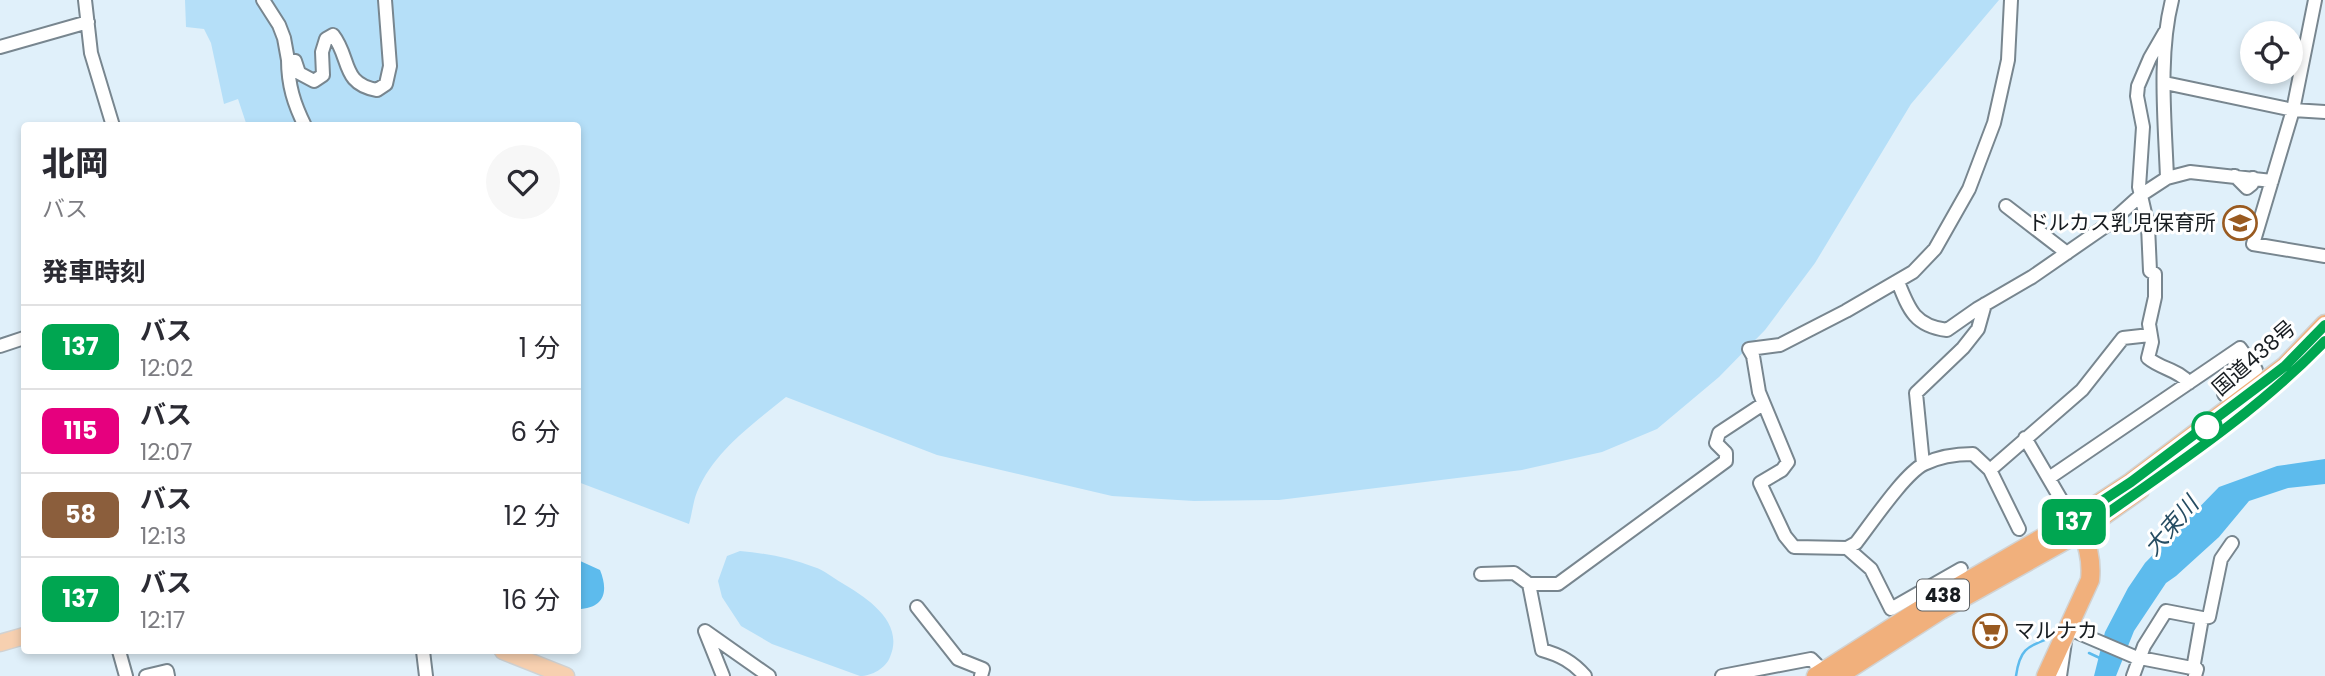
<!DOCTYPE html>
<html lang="ja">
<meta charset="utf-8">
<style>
:root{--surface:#fff;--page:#f7f7f7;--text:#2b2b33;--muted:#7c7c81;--line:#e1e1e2}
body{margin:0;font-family:Poppins,"Noto Sans JP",sans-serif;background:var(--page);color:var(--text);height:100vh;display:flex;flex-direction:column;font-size:26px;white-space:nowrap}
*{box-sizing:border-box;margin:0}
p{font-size:23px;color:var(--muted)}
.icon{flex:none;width:38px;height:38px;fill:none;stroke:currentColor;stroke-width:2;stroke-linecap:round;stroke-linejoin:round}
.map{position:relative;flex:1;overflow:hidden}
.side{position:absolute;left:21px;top:122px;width:560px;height:532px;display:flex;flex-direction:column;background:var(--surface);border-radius:7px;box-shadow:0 4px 10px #0003}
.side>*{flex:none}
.badge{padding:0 14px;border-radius:10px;font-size:24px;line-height:46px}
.buttons{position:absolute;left:2240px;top:21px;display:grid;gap:14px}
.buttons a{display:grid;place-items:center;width:63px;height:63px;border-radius:50%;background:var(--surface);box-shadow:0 4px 10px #0003;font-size:35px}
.map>.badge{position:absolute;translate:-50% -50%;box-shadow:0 0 0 4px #fff}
h2{padding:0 21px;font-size:26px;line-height:63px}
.round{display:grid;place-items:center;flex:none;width:74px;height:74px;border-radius:37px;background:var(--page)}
.head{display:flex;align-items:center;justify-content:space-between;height:119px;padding:0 21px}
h1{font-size:33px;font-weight:800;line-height:52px}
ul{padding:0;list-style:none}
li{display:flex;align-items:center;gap:21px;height:84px;padding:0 21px;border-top:2px solid var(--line)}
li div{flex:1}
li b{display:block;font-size:26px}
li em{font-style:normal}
li .badge{min-width:77px;font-weight:700;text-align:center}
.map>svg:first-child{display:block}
.green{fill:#b5dff8}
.water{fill:#5dbbed}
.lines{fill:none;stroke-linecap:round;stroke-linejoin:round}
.stream{stroke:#5dbbed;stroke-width:2.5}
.minor-casing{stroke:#78868f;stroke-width:16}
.major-casing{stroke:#d1d2d2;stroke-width:19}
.highway-casing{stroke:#d1d2d2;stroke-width:21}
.minor{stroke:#fff;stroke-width:12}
.major{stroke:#f7d0b0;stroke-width:16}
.highway{stroke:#f1b07c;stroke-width:18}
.line-casing{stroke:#fff;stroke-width:16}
.line{stroke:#00a651;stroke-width:10}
.stop-dot{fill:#fff;stroke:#00a651;stroke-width:3.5}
.labels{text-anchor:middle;stroke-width:6;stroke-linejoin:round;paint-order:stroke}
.shield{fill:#fff;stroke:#5d6063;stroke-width:2}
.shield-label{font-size:19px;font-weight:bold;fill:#171c20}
.poi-label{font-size:21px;fill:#171c20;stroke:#fff;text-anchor:end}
.street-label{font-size:21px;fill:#171c20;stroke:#fff}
.water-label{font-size:23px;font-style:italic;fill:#254c62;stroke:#fff}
</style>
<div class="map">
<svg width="2325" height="676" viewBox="0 0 2325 676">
<rect width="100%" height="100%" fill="#e0f0fa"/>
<path class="green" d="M 185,0 L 1999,0 L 1911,104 L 1815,263 L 1765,330 L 1719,377 L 1657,429 L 1602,452 L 1522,470 L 1279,500 L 1194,501 L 1112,496 L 937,455 L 786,397 C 753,424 714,451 697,492 C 693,502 692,514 689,524 L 578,482 L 578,126 L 247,126 L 238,99 L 224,104 L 211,43 L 204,29 L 186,27 Z
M 740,551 C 765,553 790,558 814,567 C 824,570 833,578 842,583 C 867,598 905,622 890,657 C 886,668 872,676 860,676 L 772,644 L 741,626 L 722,597 L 718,581 L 727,556 Z"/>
<path class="water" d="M 2325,459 L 2325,484 L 2288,488 L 2249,501 L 2219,537 L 2176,576 L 2166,583 L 2134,631 L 2116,676 L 2094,676 L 2105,632 L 2128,588 L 2145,563 L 2219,487 L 2277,466 Z
M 578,560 L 600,570 C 609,592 604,608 578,609 Z"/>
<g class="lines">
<path class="stream" d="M 2089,653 L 2102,659
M 2016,676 C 2020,648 2027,647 2053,637"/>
<g class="minor-casing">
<path id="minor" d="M 85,0 L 91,53 L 113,126
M 263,0 L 279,25 L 284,38 L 288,60
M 2011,0 L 2008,60 L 1994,123 L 1969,189 L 1935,249 L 1913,272 L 1846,311 L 1780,345 L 1749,349 L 1753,356 L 1759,392 L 1788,462 L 1782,470 L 1760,483 L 1785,536 L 1794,547 L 1847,548 L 1856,543 C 1871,524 1904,474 1924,464 C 1938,457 1957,454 1973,454 L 1990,470 L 2019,529
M 2315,0 L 2293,110 L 2253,244 L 2325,256
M 2165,32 L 2150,58 L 2138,86 L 2137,96 L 2143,127 L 2139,187 L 2148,226 L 2150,271 L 2155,274 L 2155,297 L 2149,324 L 2152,342 L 2148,358 C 2161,369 2179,370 2189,383
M 0,47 L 88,22
M 2165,83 L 2293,110 L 2325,112
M 305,126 C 294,104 288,85 288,60 L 295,61 L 299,73 L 314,81 L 323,75 L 322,52 L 326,39 L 333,35 C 351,58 341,84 377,90 L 386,84 L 390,66 L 385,0
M 2235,176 L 2247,188 L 2252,184 L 2253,178
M 2167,178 L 2190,172 L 2272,181
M 2006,206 L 2067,253
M 1898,282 C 1909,310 1915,326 1947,330 L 1977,309 L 2032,277 L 2110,223 L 2141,195 L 2167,178 C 2165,122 2158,55 2172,0
M 0,346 L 24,338
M 2025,438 L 2073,520
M 1923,464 L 1916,393 L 1963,348 L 1978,329 L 1985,304
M 1990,470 L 2082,390 L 2123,338 L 2150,335
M 2049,478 L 2240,348 L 2256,370 L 2224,394 L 2235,405
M 1847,548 L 1871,569 L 1891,609 L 1961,569
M 1481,574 L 1514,573 L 1529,584 L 1558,584 L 1726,461 L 1726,453 L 1716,443 L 1719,433 L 1763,404
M 1529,584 L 1542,650 C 1560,655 1573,662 1585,676
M 917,607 L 958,659 L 983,669 L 981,676
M 2202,618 L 2209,617 L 2221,559 L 2232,543
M 119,651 L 126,676
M 423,651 L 426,676
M 146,676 L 167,671 L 168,676
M 723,676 L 705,631 L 769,676
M 1722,676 L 1811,659 L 1828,676
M 2060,676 L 2067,628 L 2135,657 L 2197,669 L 2195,676
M 2133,676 L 2144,646 L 2166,611 L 2202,618 L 2193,669"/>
</g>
<g class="major-casing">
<path id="major" d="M 0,643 L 24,636
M 503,651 L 566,676"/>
</g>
<g class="highway-casing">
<path id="highway" d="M 1816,676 L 1935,600 L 2073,520 L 2131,482 L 2285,366 L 2325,324
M 1838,676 L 1941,610 L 2082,531 L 2140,490
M 2046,676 L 2090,580 C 2092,562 2088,539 2076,524"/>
</g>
<use href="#minor" class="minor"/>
<use href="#major" class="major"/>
<use href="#highway" class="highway"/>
</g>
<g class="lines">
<g class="line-casing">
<path id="line" d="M 2325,325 L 2285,366 L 2268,379 L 2131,482 L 2073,520 L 2082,531 C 2165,472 2254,415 2325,341"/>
</g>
<use href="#line" class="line"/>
</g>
<defs>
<g id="school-ring" transform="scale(1.75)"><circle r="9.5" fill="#fff" stroke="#995a20" stroke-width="1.5"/><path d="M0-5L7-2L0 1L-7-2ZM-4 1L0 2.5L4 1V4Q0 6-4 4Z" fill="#995a20"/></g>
<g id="supermarket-ring" transform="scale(1.75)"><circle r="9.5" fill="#fff" stroke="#995a20" stroke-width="1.5"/><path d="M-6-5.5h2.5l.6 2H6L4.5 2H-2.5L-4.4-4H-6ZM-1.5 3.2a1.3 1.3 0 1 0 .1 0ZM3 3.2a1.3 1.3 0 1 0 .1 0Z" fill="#995a20"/></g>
</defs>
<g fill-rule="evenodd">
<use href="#school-ring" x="2240" y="223"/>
<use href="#supermarket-ring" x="1990" y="631"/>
</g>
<circle class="stop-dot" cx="2207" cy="427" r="14"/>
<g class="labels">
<rect class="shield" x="1917" y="579.5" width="52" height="31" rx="5"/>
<g class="shield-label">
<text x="1943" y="602">438</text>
</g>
<g class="poi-label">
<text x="2216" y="230">ドルカス乳児保育所</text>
<text x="2014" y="638" text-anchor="start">マルナカ</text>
</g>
<g class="street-label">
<text transform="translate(2254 358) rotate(-41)" y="7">国道438号</text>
</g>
<g class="water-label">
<text transform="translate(2171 526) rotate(-49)" y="8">大束川</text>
</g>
</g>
</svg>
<div class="buttons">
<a><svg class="icon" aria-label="locate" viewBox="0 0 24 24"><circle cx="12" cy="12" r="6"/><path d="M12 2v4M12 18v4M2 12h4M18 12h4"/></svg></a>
</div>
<b class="badge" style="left:2074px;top:522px;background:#00a651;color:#fff">137</b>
<section class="side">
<div class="head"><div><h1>北岡</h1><p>バス</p></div><a class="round"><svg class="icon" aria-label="heart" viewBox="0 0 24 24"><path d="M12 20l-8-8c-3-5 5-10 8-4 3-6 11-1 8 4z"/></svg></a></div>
<h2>発車時刻</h2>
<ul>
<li><span class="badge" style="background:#00a651;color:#fff">137</span><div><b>バス</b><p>12:02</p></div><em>1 分</em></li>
<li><span class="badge" style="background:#e6007e;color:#fff">115</span><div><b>バス</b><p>12:07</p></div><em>6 分</em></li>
<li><span class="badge" style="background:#8b5e3c;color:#fff">58</span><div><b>バス</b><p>12:13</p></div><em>12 分</em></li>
<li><span class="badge" style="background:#00a651;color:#fff">137</span><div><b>バス</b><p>12:17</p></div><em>16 分</em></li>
</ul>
</section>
</div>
